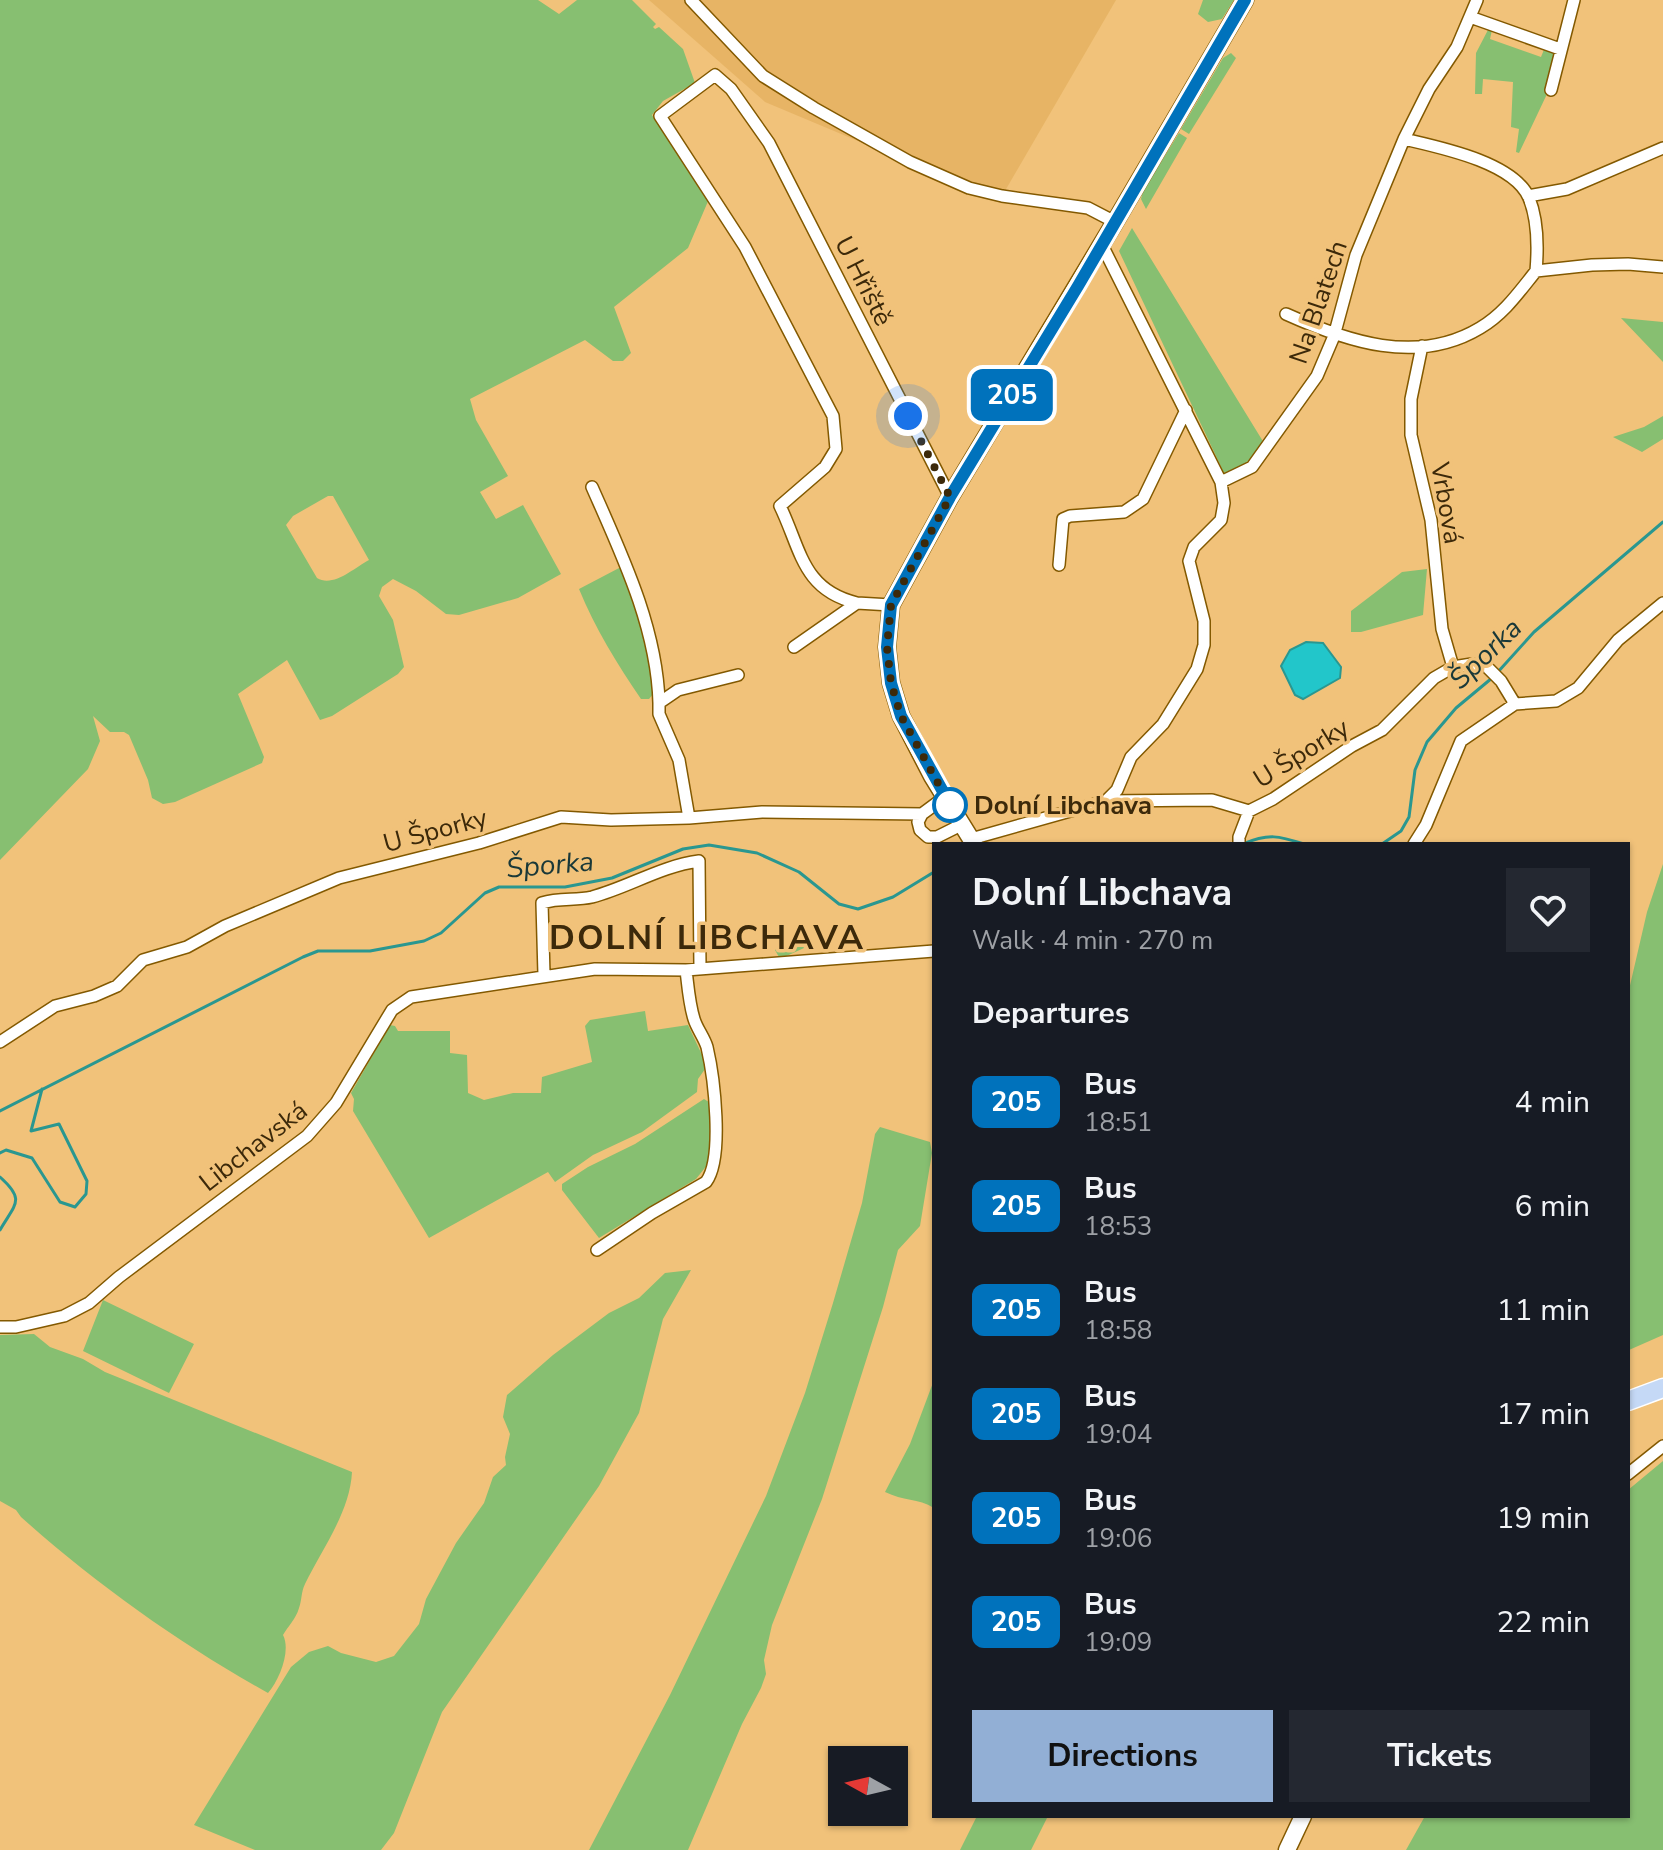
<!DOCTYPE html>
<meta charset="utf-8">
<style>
:root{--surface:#171b24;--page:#242831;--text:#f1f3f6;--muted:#9ea1a6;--accent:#92afd5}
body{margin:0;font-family:"Nunito Sans",sans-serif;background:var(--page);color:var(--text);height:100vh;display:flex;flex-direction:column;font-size:30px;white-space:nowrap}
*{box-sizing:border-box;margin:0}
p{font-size:26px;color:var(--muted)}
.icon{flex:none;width:44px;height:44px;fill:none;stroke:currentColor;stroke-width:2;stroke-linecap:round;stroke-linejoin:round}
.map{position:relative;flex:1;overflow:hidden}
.side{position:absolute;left:932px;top:842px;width:698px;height:976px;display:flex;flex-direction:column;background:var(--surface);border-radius:0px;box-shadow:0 2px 6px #0004}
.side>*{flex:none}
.badge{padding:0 16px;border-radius:12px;font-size:28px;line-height:52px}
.needle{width:52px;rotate:278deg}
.buttons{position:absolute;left:828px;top:1746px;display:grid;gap:16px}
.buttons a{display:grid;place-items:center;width:80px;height:80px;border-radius:0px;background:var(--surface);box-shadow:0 2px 6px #0004;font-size:40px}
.you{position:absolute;width:40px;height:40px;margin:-20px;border:6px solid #fff;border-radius:50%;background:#1a73e8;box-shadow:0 0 0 12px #1a73e833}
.map>.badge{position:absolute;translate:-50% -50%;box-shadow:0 0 0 4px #fff}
h2{padding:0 40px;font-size:30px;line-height:72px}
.round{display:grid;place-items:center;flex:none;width:84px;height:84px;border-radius:0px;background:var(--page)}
.overview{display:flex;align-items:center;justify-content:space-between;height:136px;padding:0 40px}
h1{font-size:38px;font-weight:700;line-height:60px}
.cta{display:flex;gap:16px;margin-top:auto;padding:16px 40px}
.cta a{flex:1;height:92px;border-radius:0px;background:var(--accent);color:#111;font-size:32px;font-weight:700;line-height:92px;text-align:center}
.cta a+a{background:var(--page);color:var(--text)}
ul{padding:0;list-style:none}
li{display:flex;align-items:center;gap:24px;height:104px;padding:0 40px}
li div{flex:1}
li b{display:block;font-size:30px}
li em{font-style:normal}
li .badge{min-width:88px;font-weight:700;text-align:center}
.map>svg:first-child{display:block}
.built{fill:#e7b465}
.green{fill:#87bf71;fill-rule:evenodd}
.water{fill:#22c6ca;stroke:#2a9790;stroke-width:2}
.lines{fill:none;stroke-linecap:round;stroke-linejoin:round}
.stream{stroke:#2a9790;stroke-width:3}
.street-casing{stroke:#835900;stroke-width:14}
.secondary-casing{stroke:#835900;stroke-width:19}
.primary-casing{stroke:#fff;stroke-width:21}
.street{stroke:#fff;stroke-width:11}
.secondary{stroke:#fff;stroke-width:16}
.primary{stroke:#c5d9f6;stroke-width:18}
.line-casing{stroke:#fff;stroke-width:18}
.line{stroke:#0072bc;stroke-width:12}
.walk{stroke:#3c290a;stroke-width:8;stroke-dasharray:0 14.4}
.stop-dot{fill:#fff;stroke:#0072bc;stroke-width:4}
.labels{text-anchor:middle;stroke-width:7;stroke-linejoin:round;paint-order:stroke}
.street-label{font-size:26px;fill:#3c290a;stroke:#f1c27a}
.stop-label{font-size:26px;font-weight:bold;fill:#3c290a;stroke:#f1c27a;text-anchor:start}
.water-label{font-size:28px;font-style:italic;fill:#193838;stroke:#f1c27a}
.district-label{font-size:34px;font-weight:bold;letter-spacing:2px;fill:#3c290a;stroke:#f1c27a}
</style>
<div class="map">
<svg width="1663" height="1850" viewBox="0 0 1663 1850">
<rect width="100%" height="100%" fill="#f1c27a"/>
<path class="built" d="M 649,0 L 1116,0 L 1002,196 L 965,186 L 765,102 Z"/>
<path class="green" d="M 0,0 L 538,0 L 559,14 L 577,0 L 632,0 L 656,24 L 653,27 L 655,29 L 659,27 L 683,49 L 695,83 L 663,101 L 652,115 L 709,199 L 688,248 L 614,307 L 631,353 L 623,361 L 613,361 L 585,340 L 470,399 L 476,420 L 508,476 L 480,492 L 496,519 L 523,505 L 561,574 L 518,598 L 459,615 L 446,614 L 416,591 L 393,579 L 382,587 L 379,596 L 393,620 L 404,667 L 398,674 L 332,716 L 320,720 L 287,660 L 238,694 L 264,757 L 262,763 L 175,802 L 163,804 L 152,798 L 148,780 L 129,735 L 124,732 L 110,732 L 93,716 L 100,741 L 88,769 L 0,860 ZM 328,496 L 333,496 L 369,560 C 354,568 333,588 317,578 L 286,525 L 293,516 Z
M 1203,0 L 1234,0 L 1222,19 L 1208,22 L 1198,14 Z
M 1489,28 L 1492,30 L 1490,39 L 1541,57 L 1545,47 L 1556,53 L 1547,94 L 1519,153 L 1516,152 L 1519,129 L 1511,127 L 1513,82 L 1483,79 L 1482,94 L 1475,94 L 1476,53 Z
M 1231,53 L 1236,58 L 1189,134 L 1181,129 L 1223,58 Z
M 1179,133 L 1187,138 L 1146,209 L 1141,199 L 1143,191 Z
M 1132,228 L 1264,443 L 1245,464 L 1224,473 L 1119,251 Z
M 1621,318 L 1663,322 L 1663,362 Z
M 1663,416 L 1663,439 L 1642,452 L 1613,437 L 1644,427 Z
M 621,567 L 630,588 L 654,675 L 654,693 L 649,699 L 641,699 C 617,664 595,628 579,589 Z
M 1427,569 L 1423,615 L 1361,632 L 1351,632 L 1351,611 L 1402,572 Z
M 1663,864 L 1663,1335 L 1629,1350 L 1628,994 L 1647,912 Z
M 798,938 L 804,948 L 780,959 L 775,950 Z
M 645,1011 L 648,1031 L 688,1025 L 703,1057 L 705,1069 L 698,1079 L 697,1092 L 642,1132 L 593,1155 L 555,1182 L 548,1172 L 429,1238 L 353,1111 L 354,1099 L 351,1093 L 390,1025 L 395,1026 L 398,1031 L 450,1031 L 450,1053 L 467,1055 L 468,1093 L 484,1100 L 513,1093 L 541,1093 L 542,1077 L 592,1062 L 585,1026 L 590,1020 Z
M 704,1099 L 712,1104 L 708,1164 L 696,1179 L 599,1238 L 562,1190 L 562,1184 L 588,1167 L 635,1144 Z
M 880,1127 L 930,1142 L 932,1153 L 920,1226 L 898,1250 L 883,1307 L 822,1499 L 772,1625 L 764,1660 L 766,1674 L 761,1688 L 742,1724 L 688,1850 L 589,1850 L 670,1695 L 766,1496 L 805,1393 L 833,1303 L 862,1203 L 875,1134 Z
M 691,1270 L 663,1319 L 639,1413 L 599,1486 L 442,1712 L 394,1833 L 381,1850 L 255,1850 L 194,1825 L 291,1667 L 309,1652 L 328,1646 L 341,1653 L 376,1662 L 394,1656 L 419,1624 L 426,1599 L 456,1543 L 484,1503 L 493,1477 L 506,1465 L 505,1457 L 510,1434 L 503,1417 L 507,1395 L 553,1355 L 609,1313 L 639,1298 L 665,1273 Z
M 103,1300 L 194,1344 L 169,1393 L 83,1351 Z
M 34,1334 L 50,1347 L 83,1359 L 105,1372 L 352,1472 C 350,1512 322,1549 305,1584 C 301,1592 302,1600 299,1608 C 296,1619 288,1626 283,1635 C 291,1650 280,1679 268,1693 C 180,1644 96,1584 21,1517 L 16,1510 L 0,1501 L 0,1335 Z
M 934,1380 L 934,1508 C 918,1498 903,1501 885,1492 L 910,1444 Z
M 1663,1461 L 1663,1850 L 1406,1850 L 1425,1816 L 1628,1816 L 1628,1490 Z
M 977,1816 L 1048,1816 L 1031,1850 L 960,1850 Z"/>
<path class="water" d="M 1306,642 L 1323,643 L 1341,667 L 1340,678 L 1303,699 L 1295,695 L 1281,666 L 1290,650 Z"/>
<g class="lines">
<path class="stream" d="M 1497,673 L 1534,632 L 1663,522
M 1243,844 C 1269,833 1279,836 1304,844
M 1382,844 L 1401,831 L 1409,817 L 1415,770 L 1427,742 L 1456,708 L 1492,678
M 0,1111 L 303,957 L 318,951 L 370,951 L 424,941 L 441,933 L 485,893 L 499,887 L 565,887 L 612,878 L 683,849 L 709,845 L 757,853 L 799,872 L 839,904 L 858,909 L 893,897 L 934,872
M 0,1153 L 6,1150 L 32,1158 L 60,1202 L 75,1207 L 86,1194 L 87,1181 L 59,1124 L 31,1131 L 42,1089
M 0,1177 C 26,1200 15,1204 0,1230"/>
<g class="street-casing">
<path id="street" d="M 691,0 L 763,76 L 814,108 L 910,162 L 969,188 L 1002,196 L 1088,208 L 1115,222
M 1470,17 L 1560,49
M 1551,90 L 1574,0
M 1404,139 C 1438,147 1514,162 1529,198 C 1538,220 1538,248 1536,271
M 1528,196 L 1567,189 L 1663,148
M 1102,245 L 1221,482
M 1286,314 C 1346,341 1417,366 1480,328 C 1504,314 1519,292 1536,271 L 1592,265 L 1628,264 L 1663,267
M 1422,346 L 1411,399 L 1411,435 L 1431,520 L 1442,629 L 1453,667
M 592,487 C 622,555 657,628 659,703
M 1059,565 L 1063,519 L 1070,516 L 1124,512 L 1143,499 L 1186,410
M 857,603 C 802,590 801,549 780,506 L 825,467 L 836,449 L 833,416 L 745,247 L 660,116 L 715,75 L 731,89 L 769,143 L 950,497
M 794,647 L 857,603 L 891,605
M 945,797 L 922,814 L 918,822 L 920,830 L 928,837 L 937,837 L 963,824
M 1106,801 L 1117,790 L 1131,757 L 1163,724 L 1197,669 L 1204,645 L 1204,621 L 1189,561 L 1194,547 L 1221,520 L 1224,503 L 1221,482 L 1252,467 L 1317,376 L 1334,336 L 1356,255 L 1404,139 L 1429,89 L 1457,47 L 1477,0
M 689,818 L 679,760 L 659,714 L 659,703 L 678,690 L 738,675
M 971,839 L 1106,801 L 1212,800 L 1249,811 L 1273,799 L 1352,746 L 1382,730 L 1434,678 L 1453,667 L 1472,664 L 1486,666 L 1501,681 L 1515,704
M 1239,844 L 1239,837 L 1249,811
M 1414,844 L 1426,825 L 1461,741 L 1515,704 L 1556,701 L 1578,688 L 1618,640 L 1663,603
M 544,975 L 542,903 C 560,897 575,901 592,897 C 629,887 661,866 699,861 L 700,969
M 0,1042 L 55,1006 L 94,996 L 117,986 L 143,960 L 187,947 L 225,926 L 339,878 L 479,843 L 561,817 L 611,820 L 689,818 L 762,812 L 922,814
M 597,1250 L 652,1213 L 706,1182 C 724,1158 714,1077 707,1047 C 704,1037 697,1029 694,1019 C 689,1003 688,986 686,970
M 0,1327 L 16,1327 L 64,1316 L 89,1303 L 119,1277 L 307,1136 L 336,1103 L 392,1010 L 411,997 L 595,969 L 686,970 L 934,951
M 1628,1474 L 1663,1446"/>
</g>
<g class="secondary-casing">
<path id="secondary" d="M 974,844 L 932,776 L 901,716 L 891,683 L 887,647 L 891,605 L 950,497 L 1115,222 L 1245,0
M 1287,1850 L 1303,1816"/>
</g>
<g class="primary-casing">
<path id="primary" d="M 1628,1401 L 1663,1388"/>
</g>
<use href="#street" class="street"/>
<use href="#secondary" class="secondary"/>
<use href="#primary" class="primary"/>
</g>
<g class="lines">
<g class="line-casing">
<path id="line" d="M 951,806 L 901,716 L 891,683 L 887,647 L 891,605 L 950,497 L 1078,286 L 1245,0"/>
</g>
<use href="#line" class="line"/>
<path class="walk" d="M 908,416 L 950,497 L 891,605 L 887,647 L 891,683 L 901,716 L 950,805"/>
</g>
<circle class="stop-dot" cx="950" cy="805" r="16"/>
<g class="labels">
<g class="street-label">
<text transform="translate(864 281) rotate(63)" y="9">U Hřiště</text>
<text transform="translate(1318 302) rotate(-71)" y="9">Na Blatech</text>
<text transform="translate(1447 503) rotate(80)" y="9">Vrbová</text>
<text transform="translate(1301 753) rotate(-32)" y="9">U Šporky</text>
<text transform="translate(435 830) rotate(-15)" y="9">U Šporky</text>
<text transform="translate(253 1146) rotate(-38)" y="9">Libchavská</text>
</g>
<g class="stop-label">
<text x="974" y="814">Dolní Libchava</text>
</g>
<g class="water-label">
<text transform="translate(1485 653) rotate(-44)" y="10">Šporka</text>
<text transform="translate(550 864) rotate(-5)" y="10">Šporka</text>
</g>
<g class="district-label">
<text x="707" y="949">DOLNÍ LIBCHAVA</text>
</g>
</g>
</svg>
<div class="buttons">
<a><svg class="needle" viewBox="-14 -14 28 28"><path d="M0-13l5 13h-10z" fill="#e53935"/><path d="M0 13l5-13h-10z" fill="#9ea1a6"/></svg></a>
</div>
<div class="you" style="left:908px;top:416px"></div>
<b class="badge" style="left:1012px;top:395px;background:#0072bc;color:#fff">205</b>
<section class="side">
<div class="overview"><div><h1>Dolní Libchava</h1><p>Walk · 4 min · 270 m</p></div><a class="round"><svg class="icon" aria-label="heart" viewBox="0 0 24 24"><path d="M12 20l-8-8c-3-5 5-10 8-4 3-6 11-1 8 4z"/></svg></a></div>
<h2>Departures</h2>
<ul>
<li><span class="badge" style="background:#0072bc;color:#fff">205</span><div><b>Bus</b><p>18:51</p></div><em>4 min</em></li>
<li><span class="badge" style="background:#0072bc;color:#fff">205</span><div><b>Bus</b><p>18:53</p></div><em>6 min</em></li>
<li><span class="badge" style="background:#0072bc;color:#fff">205</span><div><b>Bus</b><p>18:58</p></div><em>11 min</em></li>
<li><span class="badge" style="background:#0072bc;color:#fff">205</span><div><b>Bus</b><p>19:04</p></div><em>17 min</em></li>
<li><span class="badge" style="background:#0072bc;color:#fff">205</span><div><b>Bus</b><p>19:06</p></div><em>19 min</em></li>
<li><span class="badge" style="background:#0072bc;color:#fff">205</span><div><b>Bus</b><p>19:09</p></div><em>22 min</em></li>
</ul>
<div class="cta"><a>Directions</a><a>Tickets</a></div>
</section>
</div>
